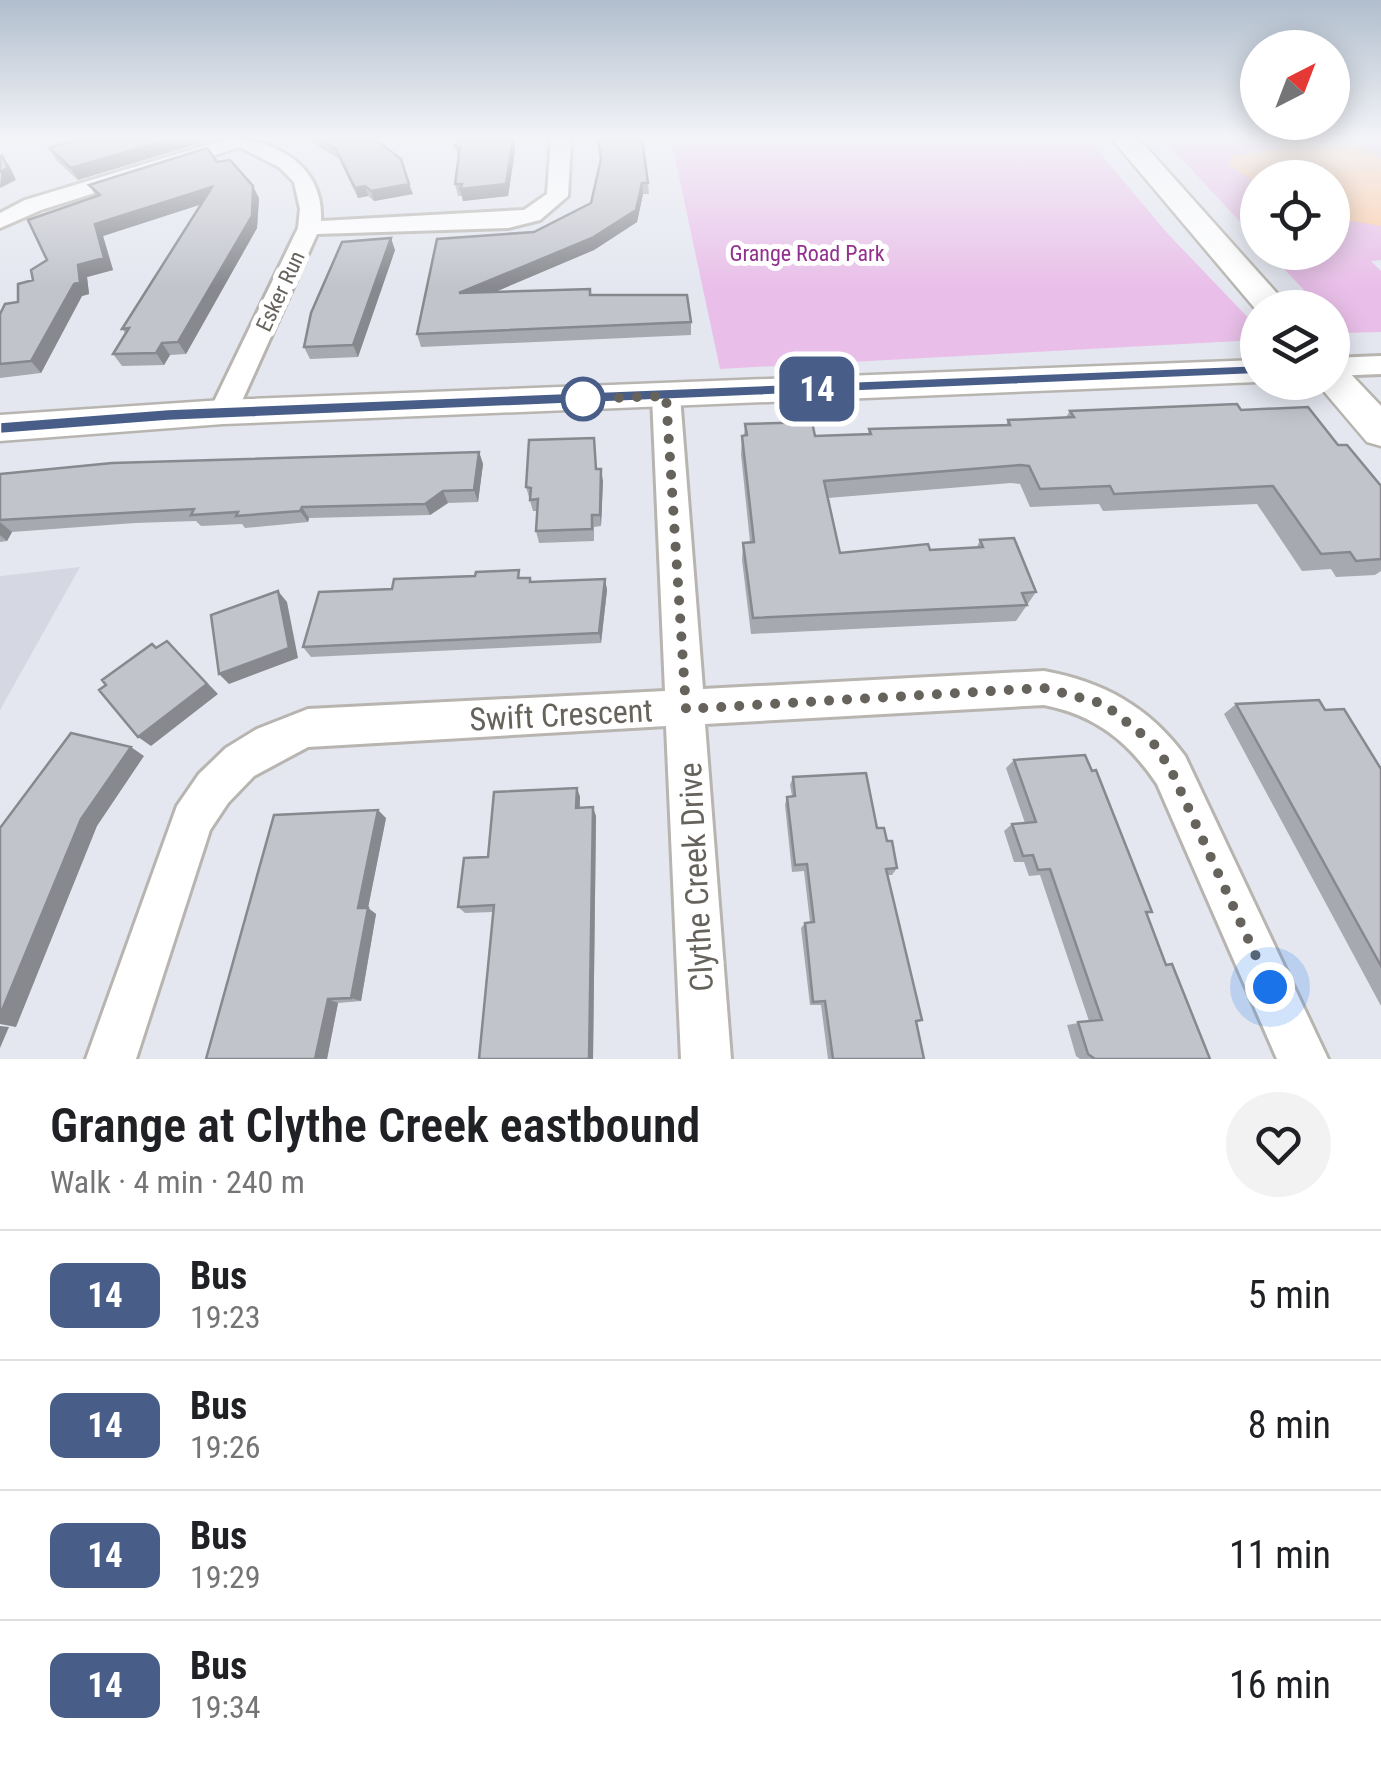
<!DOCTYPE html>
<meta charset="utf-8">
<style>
:root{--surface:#fff;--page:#f2f2f2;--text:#202124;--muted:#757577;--line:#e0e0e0}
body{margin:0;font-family:"Roboto Condensed",sans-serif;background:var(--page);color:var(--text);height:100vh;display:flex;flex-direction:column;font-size:38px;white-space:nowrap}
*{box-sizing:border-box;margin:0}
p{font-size:32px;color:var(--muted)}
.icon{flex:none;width:55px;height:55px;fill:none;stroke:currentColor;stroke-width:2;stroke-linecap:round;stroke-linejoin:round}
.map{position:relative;height:1059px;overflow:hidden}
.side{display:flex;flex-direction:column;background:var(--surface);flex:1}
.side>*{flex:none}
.badge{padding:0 20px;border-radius:15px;font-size:35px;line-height:65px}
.needle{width:65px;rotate:42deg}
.fabs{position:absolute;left:1240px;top:30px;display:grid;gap:20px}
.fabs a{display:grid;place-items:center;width:110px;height:110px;border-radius:50%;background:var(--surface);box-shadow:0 5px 25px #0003;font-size:50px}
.you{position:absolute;width:50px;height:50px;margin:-25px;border:8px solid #fff;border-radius:50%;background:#1a73e8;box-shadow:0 0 0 15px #1a73e833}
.map>.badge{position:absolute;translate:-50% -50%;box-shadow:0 0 0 5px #fff}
.round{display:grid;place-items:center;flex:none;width:105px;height:105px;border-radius:52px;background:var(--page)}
.headline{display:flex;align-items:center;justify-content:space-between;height:170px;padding:0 50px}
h1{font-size:48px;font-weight:600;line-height:75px}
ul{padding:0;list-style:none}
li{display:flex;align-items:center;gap:30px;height:130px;padding:0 50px;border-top:2px solid var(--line)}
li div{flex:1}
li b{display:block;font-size:38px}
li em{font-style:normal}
li .badge{min-width:110px;font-weight:700;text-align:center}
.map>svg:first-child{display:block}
.education{fill:#d5d8e2}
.green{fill:#e9bfe9}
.water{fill:#ffcca5}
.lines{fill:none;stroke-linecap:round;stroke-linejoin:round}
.minor-casing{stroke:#b8b5b0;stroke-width:6}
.tertiary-casing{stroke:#b8b5b0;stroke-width:5}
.secondary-casing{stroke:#b8b5af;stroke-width:5}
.minor{fill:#fff;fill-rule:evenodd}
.tertiary{fill:#fff;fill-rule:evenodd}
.secondary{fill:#fff;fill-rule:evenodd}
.wall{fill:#a6a9af}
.shaded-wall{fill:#87898e}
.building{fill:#c1c4cb;stroke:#87898e;stroke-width:2.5}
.line{fill:#485e88;stroke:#fff;stroke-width:2.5}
.walk{stroke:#66625c;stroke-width:10;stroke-dasharray:0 18}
.stop-dot{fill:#fff;stroke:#485e88;stroke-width:5}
.labels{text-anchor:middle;stroke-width:10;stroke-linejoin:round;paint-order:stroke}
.far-park-label{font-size:22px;fill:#91308d;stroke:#fff}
.far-street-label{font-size:22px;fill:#66625c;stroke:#fff}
.near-street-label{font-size:32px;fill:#66625c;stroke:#fff}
</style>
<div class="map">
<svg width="1381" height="1059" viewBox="0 0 1381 1059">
<rect width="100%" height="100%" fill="#e4e7f0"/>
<path class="education" d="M 80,567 L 0,710 L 0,576 Z"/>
<path class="green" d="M 671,139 L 1088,139 L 1168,234 L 1257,327 L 1257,340 L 720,369 Z
M 1163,139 L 1381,139 L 1381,260 L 1371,261 L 1381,271 L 1381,332 L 1343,333 L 1333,321 L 1332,308 L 1320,307 L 1269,253 L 1332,252 L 1332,178 L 1258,178 L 1257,240 Z"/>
<path class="water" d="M 1207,139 L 1356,139 L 1381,159 L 1381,226 L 1333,218 L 1332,178 L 1258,178 L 1257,184 L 1229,165 L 1231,156 L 1284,147 Z"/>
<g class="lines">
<g class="minor-casing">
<path id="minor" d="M 227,139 C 275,139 324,165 321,221 L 524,210 L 547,194 L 551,139 L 571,139 L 568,196 L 540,220 L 508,228 L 317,234 L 237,412 L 223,422 L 209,412 L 298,228 L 300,209 L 294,182 L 279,167 L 240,147 L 41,210 L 0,228 L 0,213 L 25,200 Z
M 1381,356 L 1381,374 L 1332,376 L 1332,358 Z
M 666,386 L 680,396 L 703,689 L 1044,671 C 1104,682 1149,707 1185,756 L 1328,1059 L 1277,1059 L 1157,784 C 1128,741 1095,715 1044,705 L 705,724 L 731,1059 L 681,1059 L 666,726 L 308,747 L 254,776 L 228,803 L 210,830 L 136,1059 L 86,1059 L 177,806 L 199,774 L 226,748 L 257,729 L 308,709 L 665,691 L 652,396 Z"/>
</g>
<g class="tertiary-casing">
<path id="tertiary" d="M 1258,360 L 1258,382 L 223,424 L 0,441 L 0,415 L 223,400 Z"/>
</g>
<g class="secondary-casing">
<path id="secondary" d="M 1112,139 L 1139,139 L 1290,308 L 1258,308 L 1258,312 Z
M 1332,365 L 1345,368 L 1381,406 L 1381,446 L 1367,442 L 1316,382 L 1332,382 Z"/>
</g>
<use href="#minor" class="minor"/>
<use href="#tertiary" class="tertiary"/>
<use href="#secondary" class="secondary"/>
</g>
<path class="wall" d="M 80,139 L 198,139 L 200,143 L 78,180 L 56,160 L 49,148 Z
M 307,139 L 378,139 L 376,139 L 413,194 L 374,201 L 368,196 L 358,198 L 339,159 Z
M 457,139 L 515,139 L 515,151 L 508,196 L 463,201 L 462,196 L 458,196 L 455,184 L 459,158 L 455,147 Z
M 600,160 L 648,183 L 649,194 L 643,194 L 637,222 L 594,250 L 494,292 L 590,289 L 591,295 L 691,322 L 691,335 L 421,347 L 417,334 L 534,232 L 591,203 Z
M 217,162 L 259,198 L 257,228 L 186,354 L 170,355 L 164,365 L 122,366 L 113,354 L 126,334 L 122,329 L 201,204 L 103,236 L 113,270 L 87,277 L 89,294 L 82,296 L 41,373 L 0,378 L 0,314 L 18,302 L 47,260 L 96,196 L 89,185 Z
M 395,250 L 358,357 L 310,359 L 304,347 Z
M 1241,410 L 1338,445 L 1381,486 L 1381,571 L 1375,575 L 1336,577 L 1331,569 L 1302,571 L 1257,504 L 1103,511 L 1099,504 L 1030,507 L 1020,484 L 1011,483 L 828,498 L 840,553 L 977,547 L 980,540 L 1036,592 L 1016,621 L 751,634 L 742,560 L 743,543 L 750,542 L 741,454 L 742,436 L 744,436 L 745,424 L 815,436 L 868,434 L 869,429 L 1006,425 L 1008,420 L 1066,417 L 1070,411 Z
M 479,452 L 483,464 L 478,502 L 448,503 L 430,515 L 309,518 L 308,522 L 245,528 L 242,524 L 201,526 L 196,521 L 135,523 L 12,532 L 7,541 L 0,542 L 0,474 Z
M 597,469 L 603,481 L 601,526 L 594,527 L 594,541 L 539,543 L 536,531 L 537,511 L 533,511 L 526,487 Z
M 521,578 L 531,582 L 605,579 L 607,590 L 601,643 L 311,657 L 303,647 L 392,589 Z
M 1236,704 L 1325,710 L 1381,769 L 1381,1006 L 1224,714 Z
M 1014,760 L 1152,912 L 1146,914 L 1166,965 L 1210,1059 L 1080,1059 L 1076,1056 L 1067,1025 L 1089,1021 L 1040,875 L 1029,876 L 1024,862 L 1014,862 L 1004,831 L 1012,824 L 1025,823 L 1006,768 Z
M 793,777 L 877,828 L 887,841 L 897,868 L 892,875 L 888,875 L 922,1020 L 916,1023 L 924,1059 L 828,1059 L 821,1005 L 810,1005 L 801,928 L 805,923 L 810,922 L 804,871 L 792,872 L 785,805 L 787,797 L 792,796 L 790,785 Z
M 577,788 L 580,797 L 580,807 L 596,816 L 593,1059 L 479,1059 L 493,912 L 465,913 L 458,907 L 488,857 Z
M 386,818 L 368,908 L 376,914 L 361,1001 L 338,1003 L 327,1059 L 206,1059 Z"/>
<path class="shaded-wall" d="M 171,139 L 198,139 L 200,143 L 78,180 L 71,168 Z
M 513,139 L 515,139 L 515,151 L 508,196 L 463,201 L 460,189 Z
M 2,156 L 10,167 L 16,180 L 0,188 Z
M 642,183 L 643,194 L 637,222 L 594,250 L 462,306 L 459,293 Z
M 409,184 L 413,194 L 374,201 L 371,191 Z
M 253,186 L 259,198 L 257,228 L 186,354 L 178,342 Z
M 365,186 L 368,196 L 358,198 L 355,188 Z
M 212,187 L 218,199 L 103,236 L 113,270 L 87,277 L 89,294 L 82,296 L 41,373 L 31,361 L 78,265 L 95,224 Z
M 391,238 L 395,250 L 358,357 L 353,345 Z
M 162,343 L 170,355 L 164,365 L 156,353 Z
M 479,452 L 483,464 L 478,502 L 474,490 Z
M 601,469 L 603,481 L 601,526 L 600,515 Z
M 443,491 L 448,503 L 430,515 L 425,504 Z
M 302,507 L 309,518 L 308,522 L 300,511 Z
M 0,522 L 12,532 L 7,541 L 0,535 Z
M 605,579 L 607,590 L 601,643 L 599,633 Z
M 278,591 L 287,602 L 298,658 L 229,684 L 219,674 Z
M 167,641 L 218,694 L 151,746 L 138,737 Z
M 131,747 L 144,756 L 97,826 L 16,1027 L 0,1024 L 0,1015 L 81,819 Z
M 577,788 L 580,797 L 579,816 L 576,808 Z
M 593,807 L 596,816 L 593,1059 L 589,1059 Z
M 378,810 L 386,818 L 368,908 L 376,914 L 361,1001 L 351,998 L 358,908 Z
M 328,999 L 338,1003 L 327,1059 L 315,1059 Z
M 0,1026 L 9,1027 L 0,1048 Z"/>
<path class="building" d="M 80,139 L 171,139 L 71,168 L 49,148 Z
M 320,139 L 375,139 L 401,159 L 409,184 L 371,191 L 365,186 L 355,188 L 336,149 Z
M 457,139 L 513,139 L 506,184 L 460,189 L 462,184 L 455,184 L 460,147 L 455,147 Z
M 598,139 L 642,139 L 648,183 L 642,183 L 636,210 L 592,238 L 459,293 L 590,289 L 590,295 L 687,295 L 691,322 L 417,334 L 437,239 L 534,232 L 591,203 L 601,159 Z
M 207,148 L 217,162 L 230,160 L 253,186 L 252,216 L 178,342 L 162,343 L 156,353 L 113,354 L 129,328 L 122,329 L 212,187 L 95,224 L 104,258 L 78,265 L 80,282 L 74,284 L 31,361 L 0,364 L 0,314 L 5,304 L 18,302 L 18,284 L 33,280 L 31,270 L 47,260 L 28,220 L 100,195 L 89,185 Z
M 0,156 L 2,156 L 8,168 L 0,172 Z
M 391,238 L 353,345 L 304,347 L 311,313 L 342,242 Z
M 1237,404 L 1241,410 L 1308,407 L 1338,445 L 1347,445 L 1381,486 L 1381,559 L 1356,561 L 1350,552 L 1321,554 L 1273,486 L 1114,494 L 1110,486 L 1040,489 L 1029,466 L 1020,465 L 824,481 L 840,553 L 928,544 L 930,550 L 983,547 L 980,540 L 1014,538 L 1036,592 L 1022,593 L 1027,605 L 753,618 L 743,543 L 754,542 L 742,436 L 747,435 L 745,424 L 812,422 L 815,436 L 871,434 L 869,429 L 1010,425 L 1008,420 L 1074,417 L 1070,411 Z
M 594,438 L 596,469 L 601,469 L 600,515 L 592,515 L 592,529 L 536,531 L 538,499 L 530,500 L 531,488 L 526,487 L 529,440 Z
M 479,452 L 474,490 L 443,491 L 425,504 L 302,507 L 300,511 L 236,516 L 238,512 L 191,515 L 194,509 L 0,520 L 0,474 L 112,463 Z
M 519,570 L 518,578 L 530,578 L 530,582 L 605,579 L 599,633 L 303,647 L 319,592 L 392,589 L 394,579 L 475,576 L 476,572 Z
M 278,591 L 289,648 L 219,674 L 211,615 Z
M 167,641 L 207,684 L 138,737 L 99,690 L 106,685 L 102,680 L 152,644 L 156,648 Z
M 1319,700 L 1325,710 L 1344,709 L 1381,769 L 1381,966 L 1236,704 Z
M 71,733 L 131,747 L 81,819 L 0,1015 L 0,828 Z
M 1085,755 L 1092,771 L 1096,770 L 1152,912 L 1146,912 L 1166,965 L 1172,964 L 1210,1059 L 1095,1059 L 1088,1054 L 1078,1022 L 1102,1020 L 1050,869 L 1038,870 L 1033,855 L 1023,856 L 1012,824 L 1036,822 L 1014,760 Z
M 866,773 L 877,828 L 884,828 L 887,841 L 892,841 L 897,868 L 886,869 L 922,1020 L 916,1021 L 924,1059 L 833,1059 L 825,1001 L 813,1002 L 805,923 L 814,922 L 807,864 L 795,865 L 787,797 L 795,796 L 793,777 Z
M 577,788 L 576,808 L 593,807 L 589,1059 L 479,1059 L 494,905 L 458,907 L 464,858 L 488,857 L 494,792 Z
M 378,810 L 358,908 L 368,908 L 351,998 L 328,999 L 315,1059 L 206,1059 L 274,815 Z"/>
<linearGradient id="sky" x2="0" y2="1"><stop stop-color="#b1becd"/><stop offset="0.48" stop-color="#f3f4f8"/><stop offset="1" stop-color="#f3f4f8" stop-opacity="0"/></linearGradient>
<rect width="1381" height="287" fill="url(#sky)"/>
<path class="line" d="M 1258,365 L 1266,370 L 1263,374 L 168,421 L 0,434 L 0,422 L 168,409 Z"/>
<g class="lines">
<path class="walk" d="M 583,399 L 666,396 L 686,709 L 1044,688 L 1104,704 L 1154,744 L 1171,770 L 1270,987"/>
</g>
<circle class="stop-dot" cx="583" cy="399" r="20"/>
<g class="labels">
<g class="far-park-label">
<text x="807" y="261">Grange Road Park</text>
</g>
<g class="far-street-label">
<text transform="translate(280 291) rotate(-65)" y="8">Esker Run</text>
</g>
<g class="near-street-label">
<text transform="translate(561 715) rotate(-3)" y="11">Swift Crescent</text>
<text transform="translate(696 877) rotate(-93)" y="11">Clythe Creek Drive</text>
</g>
</g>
</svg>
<div class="fabs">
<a><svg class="needle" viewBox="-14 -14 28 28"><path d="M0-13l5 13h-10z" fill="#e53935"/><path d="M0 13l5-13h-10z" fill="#757577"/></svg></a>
<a><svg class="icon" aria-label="locate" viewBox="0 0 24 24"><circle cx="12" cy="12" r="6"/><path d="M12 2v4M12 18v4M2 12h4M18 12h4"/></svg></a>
<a><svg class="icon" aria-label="layers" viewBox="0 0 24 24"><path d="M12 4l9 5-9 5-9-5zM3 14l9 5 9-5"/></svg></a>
</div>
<div class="you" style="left:1270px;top:987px"></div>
<b class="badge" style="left:817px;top:389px;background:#485e88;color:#fff">14</b>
</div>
<section class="side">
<div class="headline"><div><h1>Grange at Clythe Creek eastbound</h1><p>Walk · 4 min · 240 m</p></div><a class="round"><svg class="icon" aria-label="heart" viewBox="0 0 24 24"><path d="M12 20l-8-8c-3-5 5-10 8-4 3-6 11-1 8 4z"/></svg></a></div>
<ul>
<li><span class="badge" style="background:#485e88;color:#fff">14</span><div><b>Bus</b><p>19:23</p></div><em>5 min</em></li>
<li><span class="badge" style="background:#485e88;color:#fff">14</span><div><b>Bus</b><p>19:26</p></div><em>8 min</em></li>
<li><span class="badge" style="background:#485e88;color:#fff">14</span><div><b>Bus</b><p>19:29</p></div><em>11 min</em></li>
<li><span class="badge" style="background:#485e88;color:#fff">14</span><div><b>Bus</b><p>19:34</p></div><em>16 min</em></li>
</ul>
</section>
